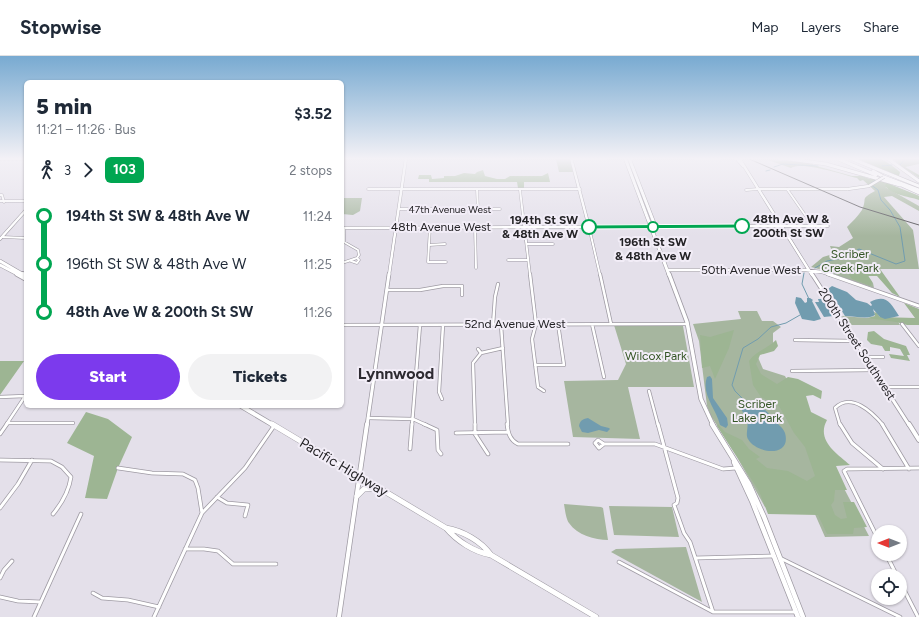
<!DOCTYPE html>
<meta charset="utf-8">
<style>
:root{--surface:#fff;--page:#f2f2f3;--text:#1f2937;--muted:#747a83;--line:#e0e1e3;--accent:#7c3aed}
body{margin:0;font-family:Figtree,sans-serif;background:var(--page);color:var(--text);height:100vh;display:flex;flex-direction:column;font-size:15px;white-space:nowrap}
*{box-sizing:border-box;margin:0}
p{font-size:13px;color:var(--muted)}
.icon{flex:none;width:22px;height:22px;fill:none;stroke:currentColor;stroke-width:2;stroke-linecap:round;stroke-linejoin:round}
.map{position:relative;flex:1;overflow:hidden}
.sheet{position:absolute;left:24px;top:24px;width:320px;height:328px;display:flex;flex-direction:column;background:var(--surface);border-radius:6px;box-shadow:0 1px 3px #0004}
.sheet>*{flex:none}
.badge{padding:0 8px;border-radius:6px;font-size:14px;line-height:26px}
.needle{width:26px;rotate:270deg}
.fabs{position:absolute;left:871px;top:469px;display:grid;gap:8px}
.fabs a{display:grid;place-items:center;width:36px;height:36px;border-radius:50%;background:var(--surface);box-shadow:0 1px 3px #0004;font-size:20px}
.map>.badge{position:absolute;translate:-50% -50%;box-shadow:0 0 0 2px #fff}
.legs{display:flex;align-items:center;gap:6px;height:44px;padding:0 12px;font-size:13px}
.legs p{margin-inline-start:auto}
.head{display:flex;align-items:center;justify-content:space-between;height:68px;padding:0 12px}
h1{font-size:22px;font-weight:800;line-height:30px}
.button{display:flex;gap:8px;margin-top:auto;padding:8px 12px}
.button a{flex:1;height:46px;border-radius:24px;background:var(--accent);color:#fff;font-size:16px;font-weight:800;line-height:46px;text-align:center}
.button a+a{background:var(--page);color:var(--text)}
ul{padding:0 12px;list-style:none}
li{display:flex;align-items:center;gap:14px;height:48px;font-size:15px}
li i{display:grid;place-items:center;width:6px;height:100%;margin:0 5px;background:currentColor}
li i::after{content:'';width:10px;height:10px;margin:-5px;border:3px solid;border-radius:50%;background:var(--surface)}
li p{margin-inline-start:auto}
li:first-child i{background:linear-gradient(#0000 50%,currentColor 0)}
li:last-child i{background:linear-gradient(currentColor 50%,#0000 0)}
header{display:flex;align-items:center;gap:24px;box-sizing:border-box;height:56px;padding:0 20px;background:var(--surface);border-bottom:1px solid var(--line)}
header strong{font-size:19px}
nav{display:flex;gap:22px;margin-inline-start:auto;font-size:14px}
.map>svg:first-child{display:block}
.green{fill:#a6b69f}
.forest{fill:#9db593}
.water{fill:#719caf}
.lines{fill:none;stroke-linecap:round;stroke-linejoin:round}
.stream{stroke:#719caf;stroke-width:1}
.street-far2-casing{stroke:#9e9aa3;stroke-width:3}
.street-far1-casing{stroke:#9e9aa3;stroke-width:4}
.street-casing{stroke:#9e9aa3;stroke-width:4.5}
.secondary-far2-casing{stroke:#9e9aa3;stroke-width:3.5}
.secondary-far1-casing{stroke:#9e9aa3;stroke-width:4.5}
.secondary-casing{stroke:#9e9aa3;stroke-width:5.5}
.primary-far2-casing{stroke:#9e9aa3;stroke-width:4}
.primary-far1-casing{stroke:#9e9aa3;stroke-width:5}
.primary-casing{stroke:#9e9aa3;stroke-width:6}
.highway-far2-casing{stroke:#9e9aa3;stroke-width:4}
.highway-far1-casing{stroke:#9e9aa3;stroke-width:5.5}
.highway-casing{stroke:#9e9aa3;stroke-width:6}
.street-far2{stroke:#fff;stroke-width:2}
.street-far1{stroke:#fff;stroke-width:2.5}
.street{stroke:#fff;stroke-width:3}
.secondary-far2{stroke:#fff;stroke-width:2.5}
.secondary-far1{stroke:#fff;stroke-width:3}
.secondary{stroke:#fff;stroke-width:4}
.primary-far2{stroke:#fff;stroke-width:3}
.primary-far1{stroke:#fff;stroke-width:3.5}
.primary{stroke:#fff;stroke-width:4.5}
.highway-far2{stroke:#fff;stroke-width:3}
.highway-far1{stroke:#fff;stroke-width:4}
.highway{stroke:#fff;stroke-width:5}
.tram{stroke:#555358;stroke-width:1}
.secondary-bridge-casing{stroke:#9e9aa3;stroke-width:3.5;stroke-linecap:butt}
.secondary-bridge{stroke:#fff;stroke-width:2.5}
.line-1{fill:#00a651;stroke:#fff}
.stop-1-dot{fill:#fff;stroke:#00a651;stroke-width:2}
.labels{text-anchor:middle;stroke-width:4;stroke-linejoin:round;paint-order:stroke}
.far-street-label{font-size:10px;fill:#242326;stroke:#f2edf7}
.stop-label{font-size:12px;font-weight:bold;fill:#242326;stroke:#f2edf7;text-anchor:start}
.street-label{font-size:12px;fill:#242326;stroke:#f2edf7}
.park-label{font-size:12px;fill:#345525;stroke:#f2edf7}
.near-street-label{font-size:14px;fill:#242326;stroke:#f2edf7}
.district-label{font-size:16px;font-weight:bold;fill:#2e2b32;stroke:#f2edf7}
</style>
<header>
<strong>Stopwise</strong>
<nav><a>Map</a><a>Layers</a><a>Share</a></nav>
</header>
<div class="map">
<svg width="919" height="561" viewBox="0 0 919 561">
<rect width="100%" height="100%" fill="#e4e0ea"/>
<path class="green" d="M 892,102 L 919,102 L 919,108 L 905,111 L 919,119 L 919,122 L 901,110 Z
M 556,103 L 570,103 L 573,116 L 559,116 Z
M 768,104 L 812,106 L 813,109 L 852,120 L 862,120 L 870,123 L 871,121 L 919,140 L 919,142 L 885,131 L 919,150 L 919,155 L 892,140 L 884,141 L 913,174 L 919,213 L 879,213 L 880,215 L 865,215 L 873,227 L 874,232 L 819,213 L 811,211 L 823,201 L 833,198 L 830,190 L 839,191 L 853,182 L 847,171 C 852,166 858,160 862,154 C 868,141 859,144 875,135 L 863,124 L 860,125 L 857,122 C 843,119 803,105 791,112 Z
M 344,142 L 362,142 L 360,155 L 353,159 L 342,158 Z
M 738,255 L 757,255 L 762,265 L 773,265 L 781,271 L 773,277 L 773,290 L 757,299 L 763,313 L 785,320 L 869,480 L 825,481 L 814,456 L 765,451 L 737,401 L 711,360 L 707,350 L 699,285 L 693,268 L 741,263 Z
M 842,260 L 867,262 L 896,262 L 900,269 L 848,269 Z
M 614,269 L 683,270 L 694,331 L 628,331 L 640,383 L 573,381 L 564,325 L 618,324 L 626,308 Z
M 564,448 L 601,451 L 603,452 L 608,484 C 595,484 577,479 569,467 C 566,463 565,454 564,448 Z
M 609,450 L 672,451 L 679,481 L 614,479 Z
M 686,491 L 702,546 L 611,496 L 616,493 Z"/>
<path class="forest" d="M 855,102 C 880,102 881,100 900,116 L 899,120 Z
M 483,114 L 485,120 L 497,123 L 505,123 L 510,120 L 542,120 L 548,117 L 550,126 L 524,126 L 524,132 L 518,132 L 517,126 L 429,126 L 429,123 L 418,123 L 419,119 L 431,119 L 432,123 L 444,122 L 444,120 L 455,120 L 464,117 L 475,118 L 477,116 Z
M 887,127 L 919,140 L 919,144 C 908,140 890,139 885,129 Z
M 869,209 L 880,213 L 900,241 L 892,237 L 877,220 L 868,220 L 872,226 L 871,230 L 852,223 L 846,214 L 871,215 L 867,210 Z
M 904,247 L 919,253 L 919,269 L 907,269 L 896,266 L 867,262 L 875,260 L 874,256 L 877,257 L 880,261 L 915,262 Z
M 734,274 L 729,292 L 715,323 L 710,310 L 702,312 L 700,279 L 710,281 Z
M 874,275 L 884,283 L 906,290 L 910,299 L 907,299 L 910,305 L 891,302 L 889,298 L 904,300 L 900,293 L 890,291 L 890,295 L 885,295 L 882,290 L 871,288 L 867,284 L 868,276 Z
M 776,284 L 778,290 L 774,295 L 760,299 L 756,308 L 761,318 L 777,328 L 788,321 L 798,323 L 822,335 L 821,343 L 813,339 L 806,340 L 811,356 L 827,364 C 816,384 836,397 850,409 L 836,410 L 847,434 L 835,434 L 834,445 L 831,449 L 835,459 L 841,463 L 847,462 L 843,446 L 854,446 L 867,471 L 854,472 L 853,478 L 827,478 L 818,459 L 768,458 L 759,435 L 717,370 L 718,368 L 725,376 L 742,384 L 749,393 L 760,401 L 756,403 L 767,412 L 788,415 L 807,425 L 815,420 L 805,391 L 794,377 L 779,350 L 761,341 L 753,329 L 749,305 C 756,295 767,293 776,284 Z
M 0,305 L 24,305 L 0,339 Z
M 86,356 L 108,363 L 132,381 L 118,412 L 107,443 L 85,442 L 94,400 L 67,387 Z"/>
<path class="water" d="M 832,230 L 847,236 L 856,244 L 867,247 L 871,250 L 872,249 L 870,246 C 886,238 890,246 899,260 L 885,263 L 880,261 L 873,253 L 875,259 C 867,264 855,260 845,260 L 828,233 Z
M 796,241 L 801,242 L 805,247 L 807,246 L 807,242 L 810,242 L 813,244 L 812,245 L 821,263 L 814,265 L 802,263 L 795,247 Z
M 818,243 L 823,243 L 833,260 L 824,261 L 815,246 L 819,246 Z
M 710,320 L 712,323 L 713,342 L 727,362 L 728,369 L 726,372 L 720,369 C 716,352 701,339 707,321 Z
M 744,344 C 755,344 768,355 773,363 C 777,368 783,371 785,377 C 792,402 756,398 748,383 C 745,378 749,371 747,365 C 746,360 742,357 741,351 Z
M 588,362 L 601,370 L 609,372 L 610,373 L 607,376 L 599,374 L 588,377 L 582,376 L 579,370 C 580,365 582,363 588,362 Z"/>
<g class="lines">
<path class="stream" d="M 900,109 L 906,102
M 882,110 L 892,109
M 774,111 L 783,108 L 818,110
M 766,115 L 770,114
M 852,197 L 859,193 L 896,208 L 905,205 L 900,171 L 890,154 L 881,144 L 878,134 L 870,128 L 877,123
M 815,212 L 827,205 L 842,202
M 804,217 L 802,228 L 809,243
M 744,344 L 735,335 L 732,329 L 743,292 L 758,283 L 771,271 L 786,267 L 800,259"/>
<g class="street-far2-casing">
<path id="street-far2" d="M 368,133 L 580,133
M 787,133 L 812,169
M 477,134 L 478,153
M 520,134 L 530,219
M 746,134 L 758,133
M 0,139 L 2,139 L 4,146
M 0,145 L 26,145
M 399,153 L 500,153
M 781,170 L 828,170
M 430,171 L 428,206 L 446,206
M 475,171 L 476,212
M 589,171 L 600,219
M 2,181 L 26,182
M 527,188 L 553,188
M 429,189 L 445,188
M 508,204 L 528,204
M 351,205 L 357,207 L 359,204 L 357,202
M 342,207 L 357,202 L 359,199 L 358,194 L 344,186 L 344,172"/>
</g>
<g class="street-far1-casing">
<path id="street-far1" d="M 530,218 L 536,268 L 532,283 L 538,331 L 544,335
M 600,218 L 611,268
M 387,234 L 420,234 L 443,230 L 462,230 L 462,239
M 592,268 L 604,321
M 902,268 L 919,290
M 342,269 L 687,268
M 493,269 L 495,241 L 498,228
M 501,269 L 508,369
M 795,284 L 854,285
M 478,293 L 481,297
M 865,301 L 883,301
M 535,309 L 564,309 L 558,268
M 792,315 L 873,314
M 885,331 L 919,331
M 649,335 L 658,369
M 0,341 L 25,340
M 442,343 L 439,336 L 443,269
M 368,362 L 413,363 L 426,369
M 7,367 L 73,367
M 6,369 L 26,339
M 412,369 L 420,269
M 475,369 L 473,307 L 481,297 L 503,292
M 840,369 L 835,352 C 851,336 872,356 883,369"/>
</g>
<g class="street-casing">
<path id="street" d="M 424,368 L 437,374 L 438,394 L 441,398
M 475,368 L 475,378 L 488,398
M 507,368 C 508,377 510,384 518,388 L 568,388
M 658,368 L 678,442 L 677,447 L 674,449 L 684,477 L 690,486 L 713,556
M 840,368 L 852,387 L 883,413
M 882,368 L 909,413
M 456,377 L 508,376
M 0,378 L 7,368
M 598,384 L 604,388 L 599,392 L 595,387 Z
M 604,388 L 655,388 L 723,413 L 736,412
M 410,393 L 412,368
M 0,404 L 51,405 L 62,411 L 71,421 C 69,435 62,447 53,458
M 118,412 L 152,417 L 183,418 L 195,424 L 198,432 L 202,457
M 217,441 L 227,447 L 248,449 L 245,460
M 0,452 L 18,428 L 32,404
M 878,483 L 844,415 L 847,413 L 919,412
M 185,493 L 204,493 L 218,495 L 233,508 L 276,508
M 886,498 L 897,520
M 696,502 L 773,500
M 782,503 L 900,561
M 619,506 L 713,556 L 796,556
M 0,522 L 4,514 L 12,505
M 900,526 L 918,561
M 93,537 L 102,542 L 128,544 L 159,551
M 0,541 L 18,545 L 40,546
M 34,561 L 81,458
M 154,561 L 202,457 L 245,412 L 274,370"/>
</g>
<g class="secondary-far2-casing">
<path id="secondary-far2" d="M 342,102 L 479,102
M 516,102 L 555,102
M 571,102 L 589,171
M 608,102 L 625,102
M 736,102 L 743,110
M 739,102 L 812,219
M 0,103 L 26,103
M 758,133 L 848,133
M 342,172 L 781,170
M 0,183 L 26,154
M 668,214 L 805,214 L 822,216 L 831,219
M 389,219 L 406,102"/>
</g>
<g class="secondary-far1-casing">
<path id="secondary-far1" d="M 812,218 L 909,369
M 828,218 L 919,250
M 367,369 L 389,218"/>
</g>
<g class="secondary-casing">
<path id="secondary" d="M 909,368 L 919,384
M 339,561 L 367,368"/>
</g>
<g class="primary-far2-casing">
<path id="primary-far2" d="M 625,102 L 669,219
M 629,102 L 654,167 L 652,171
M 629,102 L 693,102
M 723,102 L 782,102"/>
</g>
<g class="primary-far1-casing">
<path id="primary-far1" d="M 669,218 L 687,266 L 701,343 L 713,369"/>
</g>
<g class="primary-casing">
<path id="primary" d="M 712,368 L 749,428 L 764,461 L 803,561
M 734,406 L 752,445 L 798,561"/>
</g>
<g class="highway-far2-casing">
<path id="highway-far2" d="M 781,102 L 826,108 L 900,129
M 836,102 L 876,119
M 850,102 L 919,130
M 887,102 L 919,125
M 873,115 L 884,121 L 919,134
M 899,128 L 919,137
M 0,205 L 24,219
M 0,209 L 19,219"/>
</g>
<g class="highway-far1-casing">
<path id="highway-far1" d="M 17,218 L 26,223
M 23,218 L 26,220
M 241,350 L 273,369"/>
</g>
<g class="highway-casing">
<path id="highway" d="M 272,368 L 446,472 C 463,475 481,485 491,499 L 596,561
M 357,440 L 364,433 L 377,432
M 446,472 C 457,485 474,496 491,499"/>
</g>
<use href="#street-far2" class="street-far2"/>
<use href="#street-far1" class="street-far1"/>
<use href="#street" class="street"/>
<use href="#secondary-far2" class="secondary-far2"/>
<use href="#secondary-far1" class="secondary-far1"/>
<use href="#secondary" class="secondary"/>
<use href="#primary-far2" class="primary-far2"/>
<use href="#primary-far1" class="primary-far1"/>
<use href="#primary" class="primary"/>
<use href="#highway-far2" class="highway-far2"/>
<use href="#highway-far1" class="highway-far1"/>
<use href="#highway" class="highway"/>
<path class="tram" d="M 747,102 L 860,151 L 919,169"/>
<g class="secondary-bridge-casing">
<path id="secondary-bridge" d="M 848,133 L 869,130 L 884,121"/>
</g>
<use href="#secondary-bridge" class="secondary-bridge"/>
</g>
<linearGradient id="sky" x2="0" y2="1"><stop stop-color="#78aad1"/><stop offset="0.57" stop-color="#f3f1f6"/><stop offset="1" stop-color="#f3f1f6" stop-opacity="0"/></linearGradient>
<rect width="919" height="180" fill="url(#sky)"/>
<path class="line-1" d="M 742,168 L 745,170 L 744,172 L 589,173 L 586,171 L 589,169 Z"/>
<g class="stop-1-dot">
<circle cx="742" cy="170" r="7"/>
<circle cx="589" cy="171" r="7"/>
<circle cx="653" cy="171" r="5"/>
</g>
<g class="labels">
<g class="far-street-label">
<text x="450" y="157">47th Avenue West</text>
</g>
<g class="stop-label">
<text x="753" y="167">48th Ave W &amp;<tspan x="753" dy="14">200th St SW</tspan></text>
<text x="578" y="168" text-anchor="end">194th St SW<tspan x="578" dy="14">&amp; 48th Ave W</tspan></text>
<text x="653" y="190" text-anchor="middle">196th St SW<tspan x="653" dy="14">&amp; 48th Ave W</tspan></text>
</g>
<g class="street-label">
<text x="441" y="175">48th Avenue West</text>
<text x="751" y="218">50th Avenue West</text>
<text x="515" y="272">52nd Avenue West</text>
<text transform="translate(857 288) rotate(57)" y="4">200th Street Southwest</text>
</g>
<g class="park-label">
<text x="850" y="202">Scriber<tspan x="850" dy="14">Creek Park</tspan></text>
<text x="656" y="304">Wilcox Park</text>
<text x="757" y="352">Scriber<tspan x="757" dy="14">Lake Park</tspan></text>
</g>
<g class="near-street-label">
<text transform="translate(344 411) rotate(31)" y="5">Pacific Highway</text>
</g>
<g class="district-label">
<text x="396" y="323">Lynnwood</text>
</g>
</g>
</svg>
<div class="fabs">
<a><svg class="needle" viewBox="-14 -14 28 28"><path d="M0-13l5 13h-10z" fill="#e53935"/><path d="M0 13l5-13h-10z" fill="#747a83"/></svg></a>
<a><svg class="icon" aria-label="locate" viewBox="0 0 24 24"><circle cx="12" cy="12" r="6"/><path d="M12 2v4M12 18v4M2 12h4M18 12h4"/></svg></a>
</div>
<section class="sheet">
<div class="head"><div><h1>5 min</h1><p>11:21 – 11:26 · Bus</p></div><b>$3.52</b></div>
<div class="legs"><svg class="icon" aria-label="walk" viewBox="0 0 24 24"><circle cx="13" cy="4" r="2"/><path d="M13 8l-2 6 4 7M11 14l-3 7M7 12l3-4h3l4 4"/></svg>3<svg class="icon" aria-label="forward" viewBox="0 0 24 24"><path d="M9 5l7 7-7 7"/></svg><b class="badge" style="background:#00a651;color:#fff">103</b><p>2 stops</p></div>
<ul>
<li><i style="color:#00a651"></i><b>194th St SW &amp; 48th Ave W</b><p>11:24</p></li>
<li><i style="color:#00a651"></i><span>196th St SW &amp; 48th Ave W</span><p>11:25</p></li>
<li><i style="color:#00a651"></i><b>48th Ave W &amp; 200th St SW</b><p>11:26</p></li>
</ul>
<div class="button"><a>Start</a><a>Tickets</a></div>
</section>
</div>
